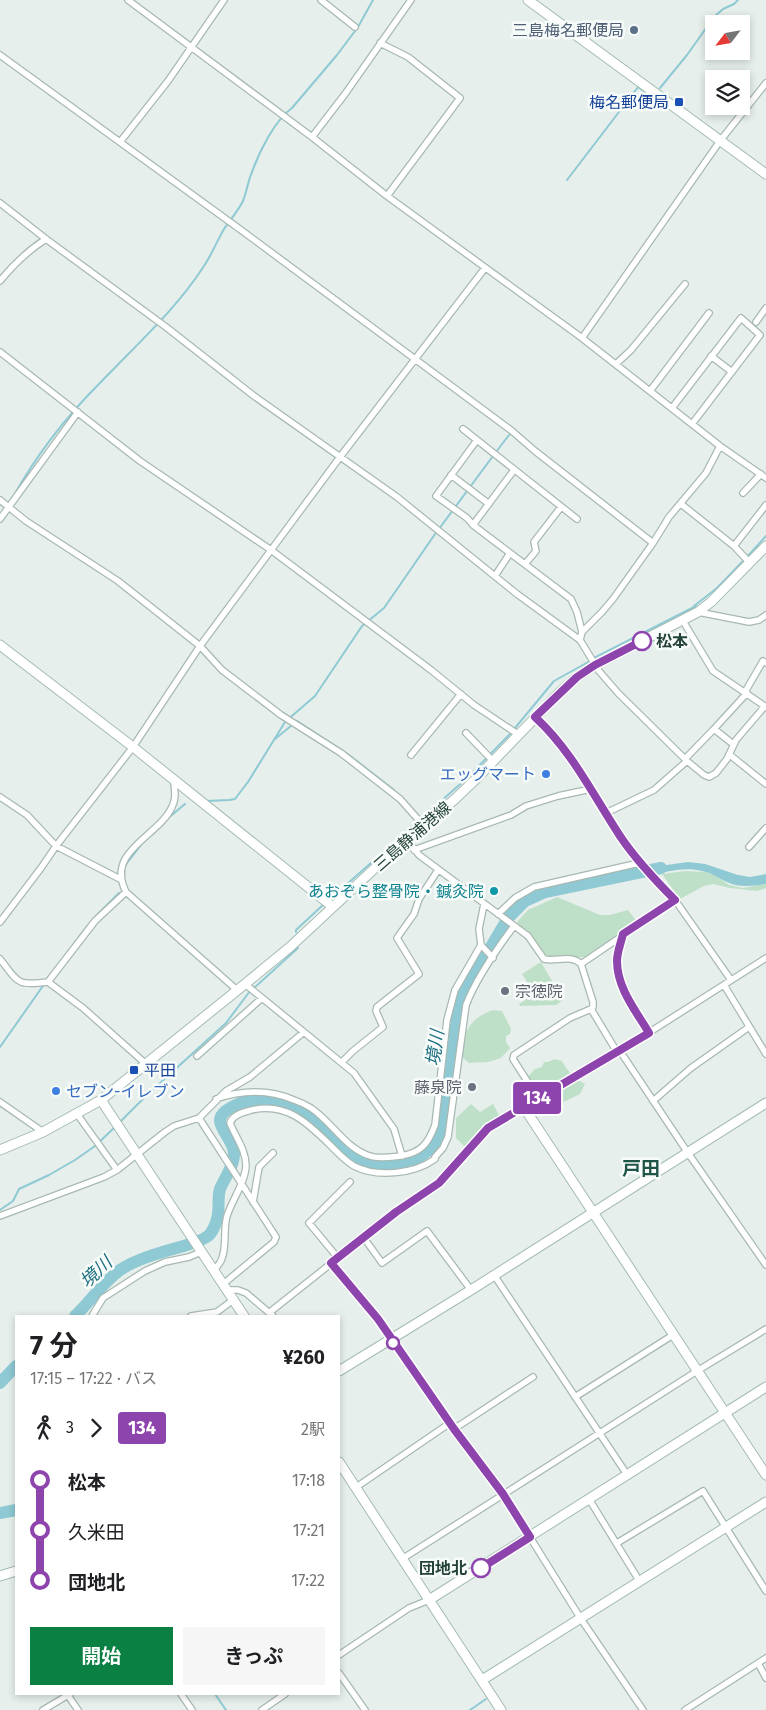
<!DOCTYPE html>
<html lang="ja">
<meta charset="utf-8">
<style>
:root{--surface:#fff;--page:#f6f6f6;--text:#202124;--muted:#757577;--accent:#0b8043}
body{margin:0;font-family:"Fira Sans","Noto Sans JP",sans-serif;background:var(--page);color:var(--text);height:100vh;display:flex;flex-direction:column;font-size:19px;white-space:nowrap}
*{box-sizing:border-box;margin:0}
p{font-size:16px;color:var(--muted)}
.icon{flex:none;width:28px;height:28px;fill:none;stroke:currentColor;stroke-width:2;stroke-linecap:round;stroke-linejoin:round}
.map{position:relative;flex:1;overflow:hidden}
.side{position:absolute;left:15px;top:1315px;width:325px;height:380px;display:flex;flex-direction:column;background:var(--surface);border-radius:0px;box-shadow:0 2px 8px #0003}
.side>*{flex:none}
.badge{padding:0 10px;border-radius:4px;font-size:18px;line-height:32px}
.needle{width:32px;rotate:239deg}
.controls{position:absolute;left:705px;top:15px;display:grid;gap:10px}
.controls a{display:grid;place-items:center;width:45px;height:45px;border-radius:0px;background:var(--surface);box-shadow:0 2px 8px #0003;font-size:25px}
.map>.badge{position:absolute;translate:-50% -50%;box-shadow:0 0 0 2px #fff}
.legs{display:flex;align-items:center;gap:8px;height:55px;padding:0 15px;font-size:16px}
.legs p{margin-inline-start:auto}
.summary{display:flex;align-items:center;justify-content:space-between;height:85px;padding:0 15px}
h1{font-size:28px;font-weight:700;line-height:38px}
.button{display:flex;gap:10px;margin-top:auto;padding:10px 15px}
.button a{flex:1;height:58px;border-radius:0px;background:var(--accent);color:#fff;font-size:20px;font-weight:700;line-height:58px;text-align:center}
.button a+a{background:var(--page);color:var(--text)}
ul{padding:0 15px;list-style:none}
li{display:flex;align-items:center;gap:18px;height:50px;font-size:19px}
li i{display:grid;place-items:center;width:8px;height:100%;margin:0 6px;background:currentColor}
li i::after{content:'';width:12px;height:12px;margin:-6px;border:4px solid;border-radius:50%;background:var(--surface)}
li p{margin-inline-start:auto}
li:first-child i{background:linear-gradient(#0000 50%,currentColor 0)}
li:last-child i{background:linear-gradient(currentColor 50%,#0000 0)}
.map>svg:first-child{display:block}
.green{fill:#bfe0c8}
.water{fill:#8ec9d4}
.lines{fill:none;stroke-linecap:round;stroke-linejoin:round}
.stream{stroke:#8ec9d4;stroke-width:2}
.river{stroke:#8ec9d4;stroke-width:12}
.street-casing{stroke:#a8b8b2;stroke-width:8}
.secondary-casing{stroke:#a4bbb3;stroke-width:11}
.street{stroke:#fff;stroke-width:5.5}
.secondary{stroke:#fff;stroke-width:9}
.line-1-casing{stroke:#fff;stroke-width:11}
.line-1{stroke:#8e44ad;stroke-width:8}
.service-dot{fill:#5c6f8a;stroke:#f7fbf9;stroke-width:2}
.transit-dot{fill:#1a4fb4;stroke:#f7fbf9;stroke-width:2}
.stop-1-dot{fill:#fff;stroke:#8e44ad;stroke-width:2.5}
.shop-dot{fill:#3f7fe0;stroke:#f7fbf9;stroke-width:2}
.culture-dot{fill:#0f9aa8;stroke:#f7fbf9;stroke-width:2}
.worship-dot{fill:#6b7280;stroke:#f7fbf9;stroke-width:2}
.labels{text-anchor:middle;stroke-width:5;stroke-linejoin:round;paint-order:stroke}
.service-label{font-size:16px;fill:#4e5e75;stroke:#f7fbf9;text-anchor:end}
.transit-label{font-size:16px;fill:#164399;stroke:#f7fbf9;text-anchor:end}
.stop-label{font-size:16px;font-weight:bold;fill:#24423a;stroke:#f7fbf9;text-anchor:start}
.shop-label{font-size:16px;fill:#366cbe;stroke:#f7fbf9;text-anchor:end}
.street-label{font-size:16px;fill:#24423a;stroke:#f7fbf9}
.culture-label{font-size:16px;fill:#0d838f;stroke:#f7fbf9;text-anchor:end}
.worship-label{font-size:16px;fill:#5b616d;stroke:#f7fbf9;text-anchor:start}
.water-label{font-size:18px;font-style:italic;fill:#1c6f80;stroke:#f7fbf9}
.quarter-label{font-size:19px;font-weight:bold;fill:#1f5548;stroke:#f7fbf9}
</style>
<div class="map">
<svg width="766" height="1710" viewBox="0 0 766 1710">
<rect width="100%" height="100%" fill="#e6efeb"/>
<path class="green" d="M 685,871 L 705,872 L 716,876 L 729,885 L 743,888 L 766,884 L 766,888 L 757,891 L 730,888 L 713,884 L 704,886 L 680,899 L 662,874 Z
M 557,897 L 600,915 L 610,915 L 628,910 L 638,923 L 585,957 L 549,958 C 537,947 531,933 518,925 L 518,921 L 528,910 Z
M 541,962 L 563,1000 L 556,1005 L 520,1006 L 519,1004 L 534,994 L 522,974 Z
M 493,1010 L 502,1011 L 511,1029 L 510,1034 L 506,1036 L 506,1042 L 510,1048 L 501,1058 L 488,1062 L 469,1063 L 462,1057 C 464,1051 463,1047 464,1041 C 466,1025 478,1015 493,1010 Z
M 555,1059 L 562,1061 C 568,1072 574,1078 585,1084 L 580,1094 L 555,1106 L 548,1098 L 538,1095 L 528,1077 L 535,1069 L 542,1067 L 544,1062 L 548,1062 Z
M 471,1104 L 480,1112 L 493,1104 L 500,1117 L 490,1122 L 465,1147 L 456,1138 L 456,1118 Z"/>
<path class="water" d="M 688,862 L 705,864 L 738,875 L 750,877 L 766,874 L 766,884 C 753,886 740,888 727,882 C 718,878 712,873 702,871 C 686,867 667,871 651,876 L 645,868 Z"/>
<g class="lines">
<path class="stream" d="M 660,88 L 687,55 L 714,17 L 723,9 L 734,4 L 738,0
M 567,180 L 638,87 L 652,97
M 496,452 L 509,435
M 13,497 C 36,456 65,418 98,385 C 134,347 175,311 204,266 C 212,254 217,241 224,229 C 230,220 238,211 243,201 C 247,191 248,181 252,172 C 259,152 275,120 292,108 L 337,55 L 358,27 L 373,0
M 747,557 L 766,536
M 694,606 L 717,588 L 744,560
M 594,658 L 696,606
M 275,739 L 297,721 L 349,755 L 394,790
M 206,801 L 229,800 L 235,799 L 238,795 L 248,782 L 285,722 L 315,696 L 362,626 L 384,608 L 433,537 L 493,456
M 167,819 L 185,804
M 127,863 L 141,845
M 329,900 L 466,779 L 510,734 L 554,681 L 590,661
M 96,916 L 119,893
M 296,932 L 296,930 L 324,904
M 67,953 L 88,925
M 254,988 L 298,948
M 0,1047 L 45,983
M 120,1122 L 148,1094 L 226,1023 L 250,991
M 0,1210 L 13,1201 L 19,1189 L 49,1175 L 75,1160 L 95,1146 L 115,1127
M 215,1694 L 226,1710
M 470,1710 L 486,1699"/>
<path class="river" d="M 75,1316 C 90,1302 103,1282 120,1270 C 136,1259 162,1252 180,1247 C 189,1244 200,1242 208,1236 C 212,1233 216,1224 217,1219 C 220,1210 217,1199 220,1189 C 224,1179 234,1166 234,1154 C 234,1135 204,1121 232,1107 C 239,1103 249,1100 257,1100 C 292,1097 312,1116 335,1139 C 341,1145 347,1152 354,1157 C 382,1175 423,1165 440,1136 L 460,999 L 508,918 L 525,901 L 545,892 L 661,868
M 0,1383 L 16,1366
M 0,1513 L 16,1510"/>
<g class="street-casing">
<path id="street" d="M 128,0 L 312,137 L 387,196 L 582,338 L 720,446 L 766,478
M 321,0 L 355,27
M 380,43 L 408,57 L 460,98 L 387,196
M 0,55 L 241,230 L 512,431 L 535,451 L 653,543
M 312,137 L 345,94 L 411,0
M 120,142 L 168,81 L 224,0
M 0,203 L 46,239 L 166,327 L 254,396 L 397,497 L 517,594 L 580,640 L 599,671 L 618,693 L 687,761 L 704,775 L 709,777 L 716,773 L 727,759 L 736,740 L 765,706
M 0,281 C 14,264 27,251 46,239
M 756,322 L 766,308
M 582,338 L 720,141 L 766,83
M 0,352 L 140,461 L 271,550 L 431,670 L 474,705 L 519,735
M 711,356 L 732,372
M 616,364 L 631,350 L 685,284
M 650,391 L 709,313
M 672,408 L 741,318 L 760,335 L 692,424
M 463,429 L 577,519
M 451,475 L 489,504
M 743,493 L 761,474
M 0,500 L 26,521 L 118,581 L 200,646 L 222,670 L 281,715 L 341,753 L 400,799 L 424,826
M 681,504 L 734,546 L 750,563
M 0,519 L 78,412
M 473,525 L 467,518 L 436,496 L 477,440
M 734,546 L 766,505
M 510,553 L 571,599 L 577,612 L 582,632
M 525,564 L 536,551 L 534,542 L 561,507
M 495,576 L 510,553 L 473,525 L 514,470
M 698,612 L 749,622 L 759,620 L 766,615
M 683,621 L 713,671 L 766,707
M 580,640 L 582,632 L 602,612 L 613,599 L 653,543 L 669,517 L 706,473 L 720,446
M 745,692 L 763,661 L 766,663
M 535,717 L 560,743 L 639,863 L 675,900 L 731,980
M 714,729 L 747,693
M 466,733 L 493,761
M 411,755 L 461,694
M 730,755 L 766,784
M 685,759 L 714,729 L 733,744
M 174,780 C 174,790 177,797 172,807 C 158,837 105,851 126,892 L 237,990
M 0,797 L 27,815 L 56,846 L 120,879
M 606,813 L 654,790 L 687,761
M 407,840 L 419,855 L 528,936 L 544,959 C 556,962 571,954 581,964 L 593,1002 L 593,1007 L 591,1009 L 617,1052
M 749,847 L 766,828
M 414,850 L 511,815 L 526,806 L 558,796 L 591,789
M 498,914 L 515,898 L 534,887 L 639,863
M 0,922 L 41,868 L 56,846 L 133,747 L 200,646 L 340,457 L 485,268
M 623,934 C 621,943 617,952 617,961 C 617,988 636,1011 649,1033
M 481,945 L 493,958
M 0,959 C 19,983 16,986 48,982 L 83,1008 L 146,1064
M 581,964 L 675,900
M 48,982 L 95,921 L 126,892
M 245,984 L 354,1073 L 394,1129 L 402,1156
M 724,985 L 766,1054
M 620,1051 L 688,1153 L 766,1265
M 197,1056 L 262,998
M 342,1062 L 353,1051 L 383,1027 L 376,1011 L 377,1007 L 419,974 L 397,938 L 414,914 L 419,899 L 438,870
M 538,1098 L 513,1059 L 514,1055 L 570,1018 L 591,1009
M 216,1099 C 241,1090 269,1089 294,1100 C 300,1102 306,1105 311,1108 C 332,1122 345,1148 370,1156 C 379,1159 391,1157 400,1156 C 421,1153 428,1144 435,1125 L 447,1020 L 455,990 L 481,945 L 479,929 L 484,904
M 653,1101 L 691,1068 L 749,1027
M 0,1102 L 43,1132
M 77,1114 L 117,1170
M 199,1118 L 276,1237 L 274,1242 L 222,1285
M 253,1202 L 259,1167 L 273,1153
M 0,1216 L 104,1177 L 117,1170 L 165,1132 L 174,1126 L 199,1118 L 226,1091 L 250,1077 L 304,1032
M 364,1238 L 382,1263 L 427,1231 L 471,1290
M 338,1258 L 309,1223 L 350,1182
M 331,1263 L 378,1319 L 454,1429 L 503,1494 L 581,1619 L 643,1710
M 214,1271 C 216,1267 221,1263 222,1258 C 227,1246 223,1229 227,1216 C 232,1200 245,1183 246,1166 C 246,1150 236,1138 230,1123 C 232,1116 240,1113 248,1111 C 284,1100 307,1122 331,1146 C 338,1153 345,1161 354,1166 C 377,1178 414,1174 435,1159 L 435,1157 L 443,1148 L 448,1137 L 466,1005 C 477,977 496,950 514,926
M 494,1275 L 628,1476
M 226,1290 L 238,1290 L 246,1293 L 273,1316
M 270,1312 L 396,1212 L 439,1183 L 488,1128 L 523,1106 L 620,1051 L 766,958
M 92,1316 L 103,1298 L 145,1271 L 165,1262 L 189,1257 L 201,1252
M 191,1316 L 217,1312 L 233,1300
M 575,1397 L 673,1335
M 454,1429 L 533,1377
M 355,1488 L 450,1423
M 589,1499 L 640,1582
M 617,1543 L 703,1491 L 766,1591
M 402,1559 L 697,1371 L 766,1329
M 339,1655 L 409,1608 L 429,1600
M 758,1663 L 766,1678
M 339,1673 L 365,1710
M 67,1694 L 78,1710
M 181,1694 L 192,1710
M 43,1710 L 70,1694
M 262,1710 L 285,1694
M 685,1710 L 766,1658"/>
</g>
<g class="secondary-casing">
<path id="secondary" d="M 528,0 L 766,174
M 0,645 L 133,747 L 333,907
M 101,1100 L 244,1316
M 523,1106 L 766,1475
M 0,1150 L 43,1132 L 101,1100 L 245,984 L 290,947 L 389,855 L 455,799 L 476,779 L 559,693 L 577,677 L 595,665 L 698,612 L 711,602 L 766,546
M 339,1371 L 471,1290 L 766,1103
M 339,1462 L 501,1710
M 0,1576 L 16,1571
M 429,1600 L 766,1387
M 482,1680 L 766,1502"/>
</g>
<use href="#street" class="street"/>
<use href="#secondary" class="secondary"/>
</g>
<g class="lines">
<g class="line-1-casing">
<path id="line-1" d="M 481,1568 L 530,1537 L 503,1494 L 454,1429 L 378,1319 L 331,1263 L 396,1212 L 439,1183 L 488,1128 L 649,1033 C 636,1011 617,988 617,961 C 617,952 621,943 623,934 L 675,900 C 655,880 636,860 620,836 C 593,795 572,751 535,717 L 577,677 L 595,665 L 642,641"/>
</g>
<use href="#line-1" class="line-1"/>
</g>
<circle class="service-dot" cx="634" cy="30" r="5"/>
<g class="transit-dot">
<rect x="674" y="97" width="10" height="10" rx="2.5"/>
<rect x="129" y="1065" width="10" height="10" rx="2.5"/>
</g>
<g class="stop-1-dot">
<circle cx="642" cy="641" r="9"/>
<circle cx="393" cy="1343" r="6"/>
<circle cx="481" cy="1568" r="9"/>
</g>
<g class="shop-dot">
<circle cx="546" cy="774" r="5"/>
<circle cx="56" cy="1091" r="5"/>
</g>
<circle class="culture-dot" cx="494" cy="891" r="5"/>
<g class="worship-dot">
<circle cx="505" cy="991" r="5"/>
<circle cx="472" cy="1087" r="5"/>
</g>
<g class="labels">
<g class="service-label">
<text x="624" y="36">三島梅名郵便局</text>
</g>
<g class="transit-label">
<text x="669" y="108">梅名郵便局</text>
<text x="144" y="1076" text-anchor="start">平田</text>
</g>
<g class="stop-label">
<text x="656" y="647">松本</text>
<text x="467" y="1574" text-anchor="end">団地北</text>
</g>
<g class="shop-label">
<text x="536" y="780">エッグマート</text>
<text x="66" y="1097" text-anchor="start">セブン-イレブン</text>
</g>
<g class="street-label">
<text transform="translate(412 836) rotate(-41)" y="6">三島静浦港線</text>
</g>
<g class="culture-label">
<text x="484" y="897">あおぞら整骨院・鍼灸院</text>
</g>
<g class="worship-label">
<text x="515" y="997">宗徳院</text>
<text x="462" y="1093" text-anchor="end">藤泉院</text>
</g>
<g class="water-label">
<text transform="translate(435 1048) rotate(-82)" y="6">境川</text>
<text transform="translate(96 1272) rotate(-43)" y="6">境川</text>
</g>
<g class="quarter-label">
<text x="641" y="1175">戸田</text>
</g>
</g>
</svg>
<div class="controls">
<a><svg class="needle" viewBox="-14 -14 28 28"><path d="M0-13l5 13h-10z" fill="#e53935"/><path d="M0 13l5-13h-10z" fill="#757577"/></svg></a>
<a><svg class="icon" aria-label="layers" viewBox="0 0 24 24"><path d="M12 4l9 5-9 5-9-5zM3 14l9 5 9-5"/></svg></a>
</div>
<b class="badge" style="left:537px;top:1098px;background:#8e44ad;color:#fff">134</b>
<section class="side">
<div class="summary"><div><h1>7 分</h1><p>17:15 – 17:22 · バス</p></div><b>¥260</b></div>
<div class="legs"><svg class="icon" aria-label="walk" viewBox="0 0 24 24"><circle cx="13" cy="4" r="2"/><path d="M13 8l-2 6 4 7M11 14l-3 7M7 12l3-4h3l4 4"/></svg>3<svg class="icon" aria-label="forward" viewBox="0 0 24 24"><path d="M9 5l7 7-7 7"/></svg><b class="badge" style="background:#8e44ad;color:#fff">134</b><p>2駅</p></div>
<ul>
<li><i style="color:#8e44ad"></i><b>松本</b><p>17:18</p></li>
<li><i style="color:#8e44ad"></i><span>久米田</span><p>17:21</p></li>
<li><i style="color:#8e44ad"></i><b>団地北</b><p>17:22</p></li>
</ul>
<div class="button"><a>開始</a><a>きっぷ</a></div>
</section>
</div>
